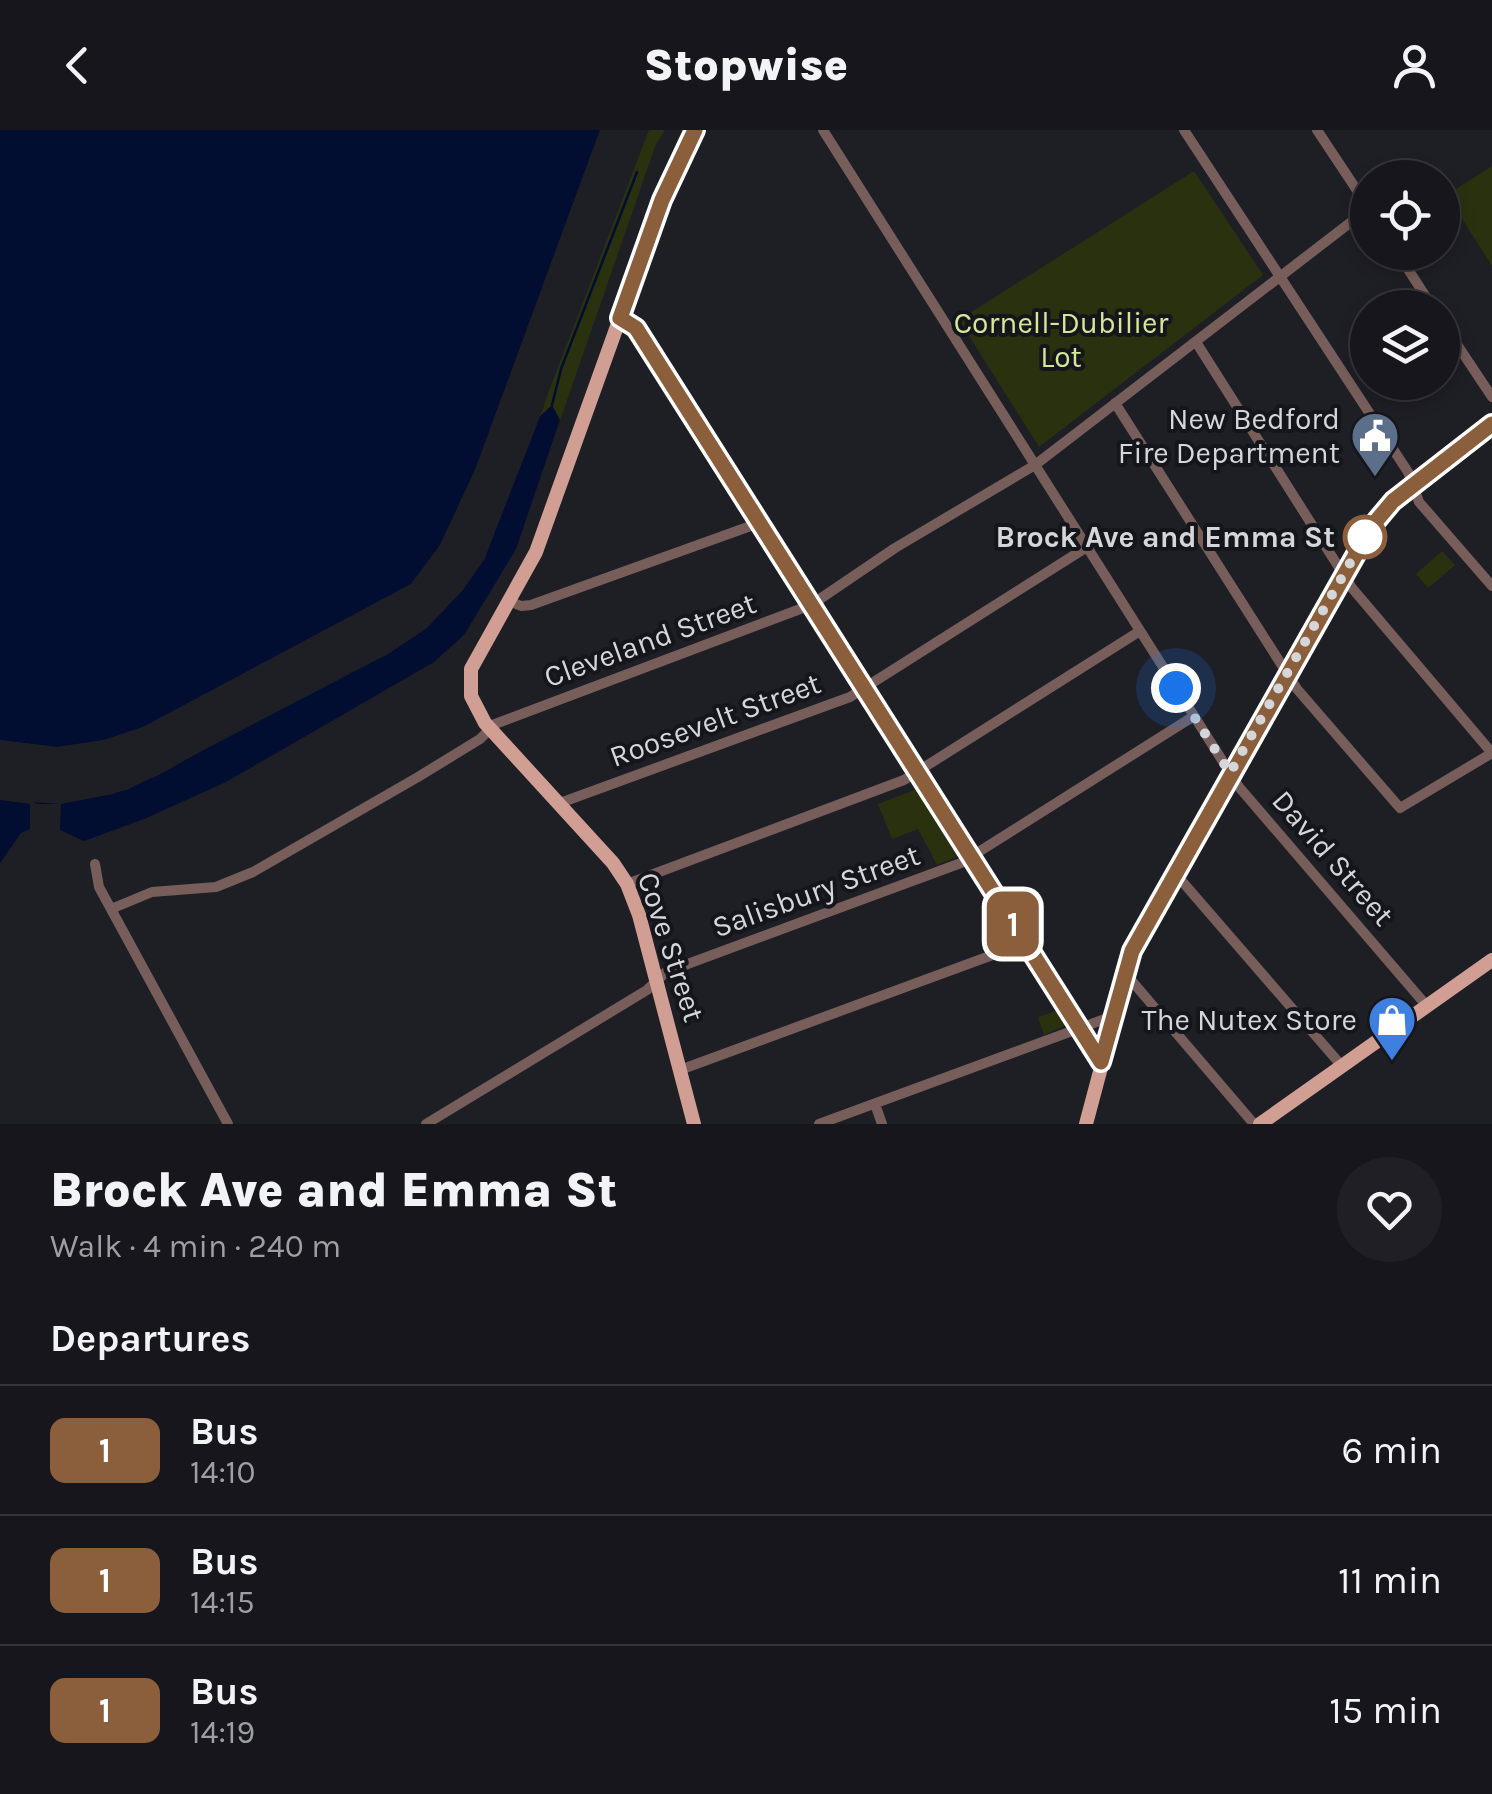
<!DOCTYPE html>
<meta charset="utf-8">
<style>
:root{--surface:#16161c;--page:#1f1f25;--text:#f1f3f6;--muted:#9e9fa3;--line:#35353b}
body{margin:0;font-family:Karla,sans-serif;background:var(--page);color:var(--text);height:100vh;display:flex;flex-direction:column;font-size:38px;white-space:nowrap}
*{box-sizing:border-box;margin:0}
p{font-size:32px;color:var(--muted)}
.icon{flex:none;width:55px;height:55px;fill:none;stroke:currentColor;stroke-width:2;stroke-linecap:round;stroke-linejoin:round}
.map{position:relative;height:994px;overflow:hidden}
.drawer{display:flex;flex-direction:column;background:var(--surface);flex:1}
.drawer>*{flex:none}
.badge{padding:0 20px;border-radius:15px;font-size:35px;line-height:65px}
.tools{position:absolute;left:1350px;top:30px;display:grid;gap:20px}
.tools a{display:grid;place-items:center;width:110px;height:110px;border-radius:50%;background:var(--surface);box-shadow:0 5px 15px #0003,0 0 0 2px var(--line);font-size:50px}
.you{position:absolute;width:50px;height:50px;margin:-25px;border:8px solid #fff;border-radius:50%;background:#1a73e8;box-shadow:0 0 0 15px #1a73e833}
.map>.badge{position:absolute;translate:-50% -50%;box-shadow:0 0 0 5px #fff}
h2{padding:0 50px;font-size:38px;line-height:90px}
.round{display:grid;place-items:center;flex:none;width:105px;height:105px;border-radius:52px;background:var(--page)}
.head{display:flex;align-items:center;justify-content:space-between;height:170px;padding:0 50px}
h1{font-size:48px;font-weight:800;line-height:75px}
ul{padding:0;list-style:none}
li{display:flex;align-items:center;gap:30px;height:130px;padding:0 50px;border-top:2px solid var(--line)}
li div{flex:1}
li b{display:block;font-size:38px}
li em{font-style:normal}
li .badge{min-width:110px;font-weight:700;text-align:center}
header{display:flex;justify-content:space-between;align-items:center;height:130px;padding:0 50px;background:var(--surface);font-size:45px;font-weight:800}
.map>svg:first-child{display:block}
.green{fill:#2a310f}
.water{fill:#010d31}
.pier{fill:#1e1e25}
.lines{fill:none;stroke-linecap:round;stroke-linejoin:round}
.stream{stroke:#010d31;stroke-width:2.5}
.minor{stroke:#775e5a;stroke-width:10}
.major{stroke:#d19e94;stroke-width:14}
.line-casing{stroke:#fff;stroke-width:22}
.line{stroke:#8b5e3c;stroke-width:15}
.walk{stroke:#d5d6da;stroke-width:10;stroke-dasharray:0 18}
.stop-dot{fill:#fff;stroke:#8b5e3c;stroke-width:5}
.labels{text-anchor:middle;stroke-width:8;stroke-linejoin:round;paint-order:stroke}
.park-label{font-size:30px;fill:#d2e798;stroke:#15151c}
.poi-label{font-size:30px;fill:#d5d6da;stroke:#15151c;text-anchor:end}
.stop-label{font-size:30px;font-weight:bold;fill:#d5d6da;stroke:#15151c;text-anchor:end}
.street-label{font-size:30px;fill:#d5d6da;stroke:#15151c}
</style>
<header><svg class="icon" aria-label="back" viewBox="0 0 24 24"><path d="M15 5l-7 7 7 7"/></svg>Stopwise<svg class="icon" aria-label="person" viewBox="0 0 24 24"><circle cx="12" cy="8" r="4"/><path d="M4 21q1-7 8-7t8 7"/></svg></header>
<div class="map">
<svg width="1492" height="994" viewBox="0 0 1492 994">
<rect width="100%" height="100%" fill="#1e1e25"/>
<path class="green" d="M 649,0 L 665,0 L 656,14 L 530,377 L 539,287 Z
M 1492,36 L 1492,136 L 1447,65 Z
M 1194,41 L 1263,145 L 1039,317 L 959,190 Z
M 1442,421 L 1455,435 L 1428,458 L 1416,444 Z
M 917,659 L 959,726 L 937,735 L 918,699 L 892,709 L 878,674 Z
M 1059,880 L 1067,895 L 1044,905 L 1038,887 Z"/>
<path class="water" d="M 0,0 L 600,0 L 475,340 L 440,415 L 411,454 L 143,597 L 104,610 L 57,617 L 0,610 Z
M 552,275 L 560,290 L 516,419 L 464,505 L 434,532 L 226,652 L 144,689 L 84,711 L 60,700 L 30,700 L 0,743 L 0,670 L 61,674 L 127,660 L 388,524 L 427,498 L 484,430 L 539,287 Z"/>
<path class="pier" d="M 600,0 L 605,1 L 480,342 L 444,418 L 415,458 L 145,602 L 105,615 L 57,622 L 0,615 L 0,610 L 57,617 L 104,610 L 143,597 L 411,454 L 440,415 L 475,340 Z
M 545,274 L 484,430 L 463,460 L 427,498 L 388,524 L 278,578 L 157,646 L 113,664 L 61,674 L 60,700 L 30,700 L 25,716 L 0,747 L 0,733 L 21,703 L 30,699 L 30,674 L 0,670 L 0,665 L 27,667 L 37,674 L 60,674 L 58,669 L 125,655 L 385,520 L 424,495 L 459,457 L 479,428 L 535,285 Z"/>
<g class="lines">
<path class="stream" d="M 552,275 L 561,239 L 637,42"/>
<path class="minor" d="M 823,0 L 1239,657 L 1426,875
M 1184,0 L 1408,342 L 1419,372 L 1492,456
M 1317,0 L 1368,77
M 1397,122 L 1433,178
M 620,188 L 636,199 L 1101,933
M 1442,192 L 1492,267
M 1196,212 L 1352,458 L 1492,623
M 1115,273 L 1297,559 L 1400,678 L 1492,623
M 509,471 L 521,476 L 531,475 L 759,393
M 560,673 L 850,567 L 1087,417
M 95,734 L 99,757 L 228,994
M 1174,742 L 1341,935
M 627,754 L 904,650 L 1140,501
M 111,779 L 152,762 L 216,757 L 253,742 L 418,647 L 480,609 L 495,594 L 811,475 L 895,418 L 1035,335 L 1368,79
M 1125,843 L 1254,994
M 680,940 L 1025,813
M 875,974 L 882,994
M 426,994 L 647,860 L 666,842 L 961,733 L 1194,586
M 819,994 L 1113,886"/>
<path class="major" d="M 694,994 L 639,785 L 627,754 L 613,733 L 485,593 L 471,566 L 471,539 L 536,422 L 662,71 L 695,0
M 1086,994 L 1132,821 L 1349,434 L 1378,387 L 1393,371 L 1492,294
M 1260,994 L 1492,830"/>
</g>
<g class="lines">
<g class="line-casing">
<path id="line" d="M 695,0 L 662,70 L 620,188 L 636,198 L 1101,932 L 1132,821 L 1372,396 L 1393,371 L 1492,294"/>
</g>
<use href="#line" class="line"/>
<path class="walk" d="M 1176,558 L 1230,643 L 1365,407"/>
</g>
<defs>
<g id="civic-pin" transform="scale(2.5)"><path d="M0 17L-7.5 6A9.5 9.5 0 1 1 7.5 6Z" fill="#5c6f8a" stroke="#15151c"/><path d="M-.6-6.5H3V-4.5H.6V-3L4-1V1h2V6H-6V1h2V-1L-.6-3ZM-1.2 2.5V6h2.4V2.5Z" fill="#fff"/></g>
<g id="shop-pin" transform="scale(2.5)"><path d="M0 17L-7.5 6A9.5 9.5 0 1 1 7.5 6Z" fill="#3f7fe0" stroke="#15151c"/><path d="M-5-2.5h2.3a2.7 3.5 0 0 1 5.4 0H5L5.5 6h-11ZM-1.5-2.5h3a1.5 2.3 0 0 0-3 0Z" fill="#fff"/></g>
</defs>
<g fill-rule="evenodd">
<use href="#civic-pin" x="1375" y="306"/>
<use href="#shop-pin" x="1392" y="890"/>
</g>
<circle class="stop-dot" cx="1365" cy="407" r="20"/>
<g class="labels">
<g class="park-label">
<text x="1061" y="203">Cornell-Dubilier<tspan x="1061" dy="34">Lot</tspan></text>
</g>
<g class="poi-label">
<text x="1340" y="299">New Bedford<tspan x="1340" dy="34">Fire Department</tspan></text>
<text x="1357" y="900">The Nutex Store</text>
</g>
<g class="stop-label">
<text x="1335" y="417">Brock Ave and Emma St</text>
</g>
<g class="street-label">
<text transform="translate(650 510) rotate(-20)" y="10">Cleveland Street</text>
<text transform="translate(715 590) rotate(-20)" y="10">Roosevelt Street</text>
<text transform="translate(1333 728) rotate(49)" y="10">David Street</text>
<text transform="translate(816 761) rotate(-20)" y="10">Salisbury Street</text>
<text transform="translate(671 817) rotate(72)" y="10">Cove Street</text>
</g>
</g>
</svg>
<div class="tools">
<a><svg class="icon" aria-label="locate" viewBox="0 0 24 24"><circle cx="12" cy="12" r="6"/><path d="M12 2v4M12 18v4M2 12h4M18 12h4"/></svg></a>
<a><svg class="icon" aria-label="layers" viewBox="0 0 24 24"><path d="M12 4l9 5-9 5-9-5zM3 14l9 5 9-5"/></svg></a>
</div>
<div class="you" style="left:1176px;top:558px"></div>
<b class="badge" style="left:1013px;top:794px;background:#8b5e3c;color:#fff">1</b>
</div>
<section class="drawer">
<div class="head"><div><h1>Brock Ave and Emma St</h1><p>Walk · 4 min · 240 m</p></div><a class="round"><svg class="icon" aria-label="heart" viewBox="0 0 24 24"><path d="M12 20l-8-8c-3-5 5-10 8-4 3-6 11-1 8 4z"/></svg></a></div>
<h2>Departures</h2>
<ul>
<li><span class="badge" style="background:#8b5e3c;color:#fff">1</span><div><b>Bus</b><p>14:10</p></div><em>6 min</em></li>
<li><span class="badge" style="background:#8b5e3c;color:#fff">1</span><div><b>Bus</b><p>14:15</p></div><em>11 min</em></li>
<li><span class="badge" style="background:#8b5e3c;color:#fff">1</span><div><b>Bus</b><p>14:19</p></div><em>15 min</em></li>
</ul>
</section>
